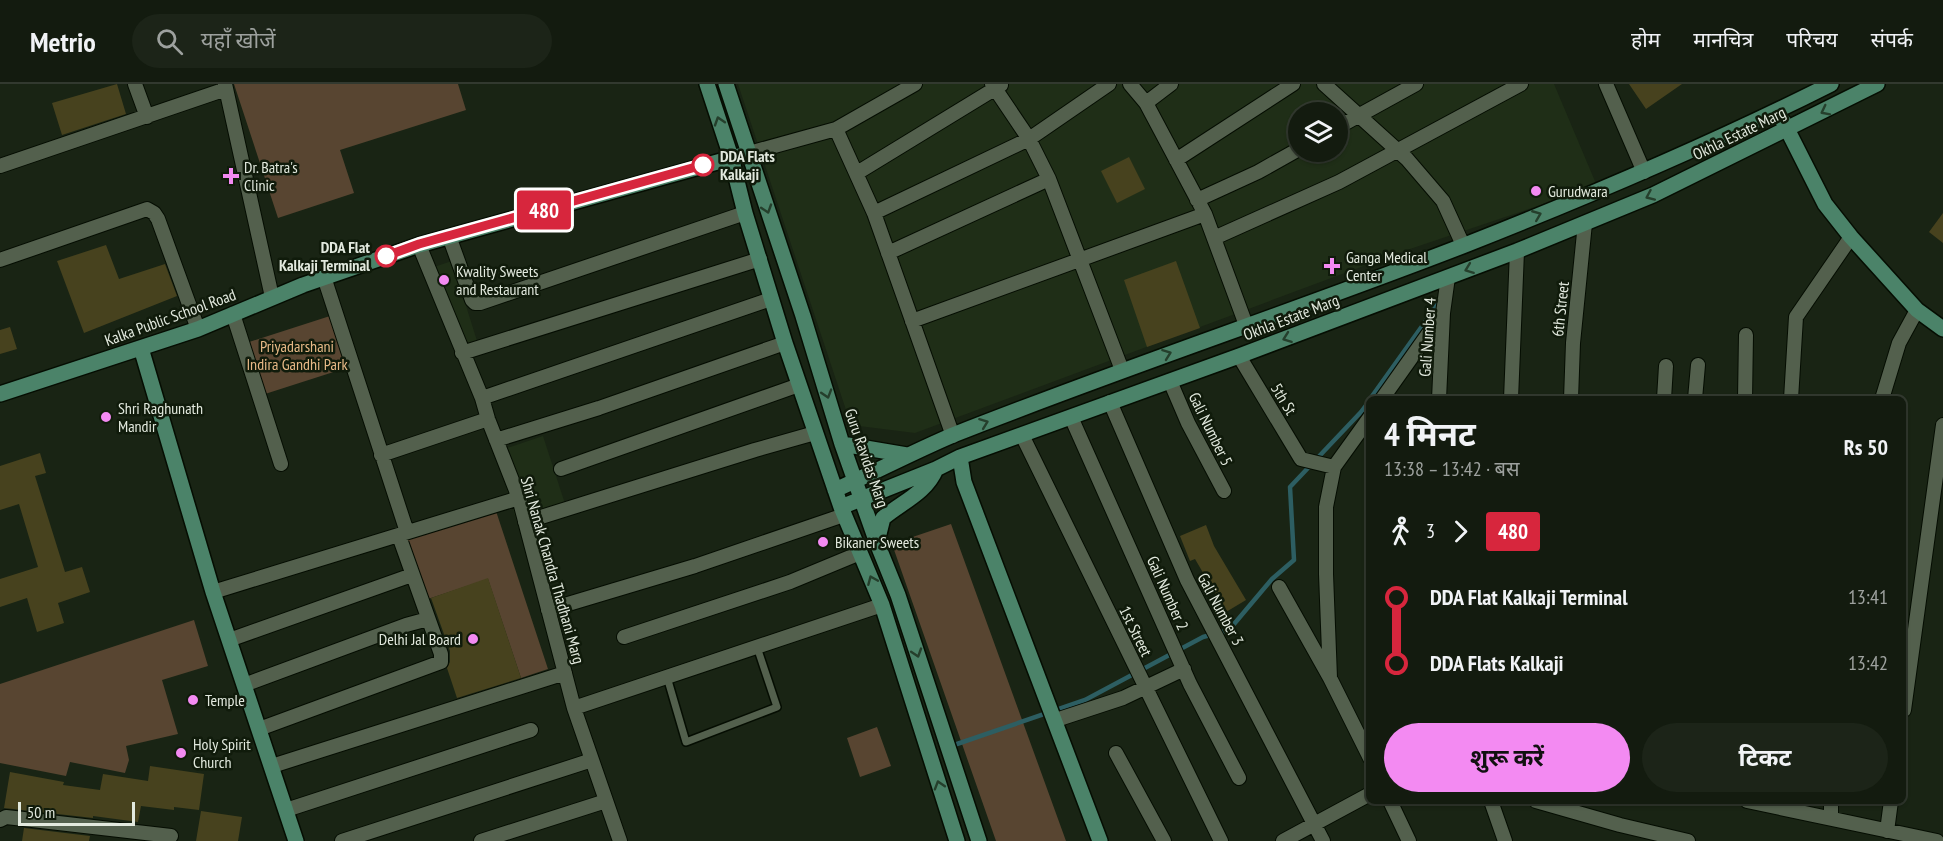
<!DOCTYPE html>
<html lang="hi">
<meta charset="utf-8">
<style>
:root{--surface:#131b0f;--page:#1c2418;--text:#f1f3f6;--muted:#9da19e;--line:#32392f;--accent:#f38af2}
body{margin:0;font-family:"PT Sans Narrow","Noto Sans Devanagari",sans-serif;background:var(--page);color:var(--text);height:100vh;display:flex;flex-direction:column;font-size:22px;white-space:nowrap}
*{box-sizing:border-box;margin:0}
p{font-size:20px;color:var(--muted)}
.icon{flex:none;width:33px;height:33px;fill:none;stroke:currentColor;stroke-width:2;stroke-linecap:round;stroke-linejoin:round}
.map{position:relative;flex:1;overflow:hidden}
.sheet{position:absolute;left:1366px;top:312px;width:540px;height:408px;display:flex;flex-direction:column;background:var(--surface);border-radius:9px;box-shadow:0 2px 4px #0004,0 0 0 2px var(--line)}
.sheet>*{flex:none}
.badge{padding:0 12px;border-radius:4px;font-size:21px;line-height:39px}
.fabs{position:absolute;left:1288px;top:18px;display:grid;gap:12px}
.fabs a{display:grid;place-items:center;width:60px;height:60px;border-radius:50%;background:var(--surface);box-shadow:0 2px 4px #0004,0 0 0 2px var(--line);font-size:30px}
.scale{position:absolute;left:18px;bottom:15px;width:117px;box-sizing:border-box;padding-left:6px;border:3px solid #e2e9de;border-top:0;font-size:16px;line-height:21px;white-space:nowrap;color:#e2e9de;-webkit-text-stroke:4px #101b0b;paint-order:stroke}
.map>.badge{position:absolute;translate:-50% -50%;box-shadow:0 0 0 3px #fff}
.legs{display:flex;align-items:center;gap:9px;height:66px;padding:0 18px;font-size:20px}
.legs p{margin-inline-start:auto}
.headline{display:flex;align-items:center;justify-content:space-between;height:102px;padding:0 18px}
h1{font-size:33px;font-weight:700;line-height:45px}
.cta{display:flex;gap:12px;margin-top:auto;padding:12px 18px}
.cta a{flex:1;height:69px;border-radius:36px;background:var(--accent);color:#111;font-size:24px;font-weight:700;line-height:69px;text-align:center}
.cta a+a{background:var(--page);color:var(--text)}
ul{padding:0 18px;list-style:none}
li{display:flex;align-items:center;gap:21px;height:66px;font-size:22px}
li i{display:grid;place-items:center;width:9px;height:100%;margin:0 8px;background:currentColor}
li i::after{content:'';width:15px;height:15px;margin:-8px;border:4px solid;border-radius:50%;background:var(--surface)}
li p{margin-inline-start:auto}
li:first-child i{background:linear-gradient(#0000 50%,currentColor 0)}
li:last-child i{background:linear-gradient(currentColor 50%,#0000 0)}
header{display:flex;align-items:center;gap:36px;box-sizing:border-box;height:84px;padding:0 30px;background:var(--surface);border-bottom:2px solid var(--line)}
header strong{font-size:28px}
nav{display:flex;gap:33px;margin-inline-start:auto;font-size:21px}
.search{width:420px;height:54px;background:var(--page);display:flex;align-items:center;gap:15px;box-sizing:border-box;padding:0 21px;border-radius:33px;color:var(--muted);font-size:22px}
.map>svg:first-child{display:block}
.built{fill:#1f2e17;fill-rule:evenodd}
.green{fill:#584531}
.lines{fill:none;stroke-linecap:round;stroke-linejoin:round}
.stream{stroke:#2d5e62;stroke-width:4.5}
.building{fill:#47421e}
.lane-casing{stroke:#050d02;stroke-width:10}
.street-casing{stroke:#050d02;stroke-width:16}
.secondary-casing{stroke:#050d02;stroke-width:18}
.lane{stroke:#53604d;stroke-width:7}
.street{stroke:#53604d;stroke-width:14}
.secondary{stroke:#4b8369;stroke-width:15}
.oneway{stroke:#253f2c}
.line-1-casing{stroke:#fff;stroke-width:14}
.line-1{stroke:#d7263d;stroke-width:9}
.stop-1-dot{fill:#fff;stroke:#d7263d;stroke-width:3}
.poi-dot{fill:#f38af2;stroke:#101b0b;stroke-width:2}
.labels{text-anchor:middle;stroke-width:5;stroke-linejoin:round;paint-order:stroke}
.street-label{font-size:16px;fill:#e2e9de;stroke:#101b0b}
.stop-label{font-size:16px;font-weight:bold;fill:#e2e9de;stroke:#101b0b;text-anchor:start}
.poi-label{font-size:16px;fill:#e2e9de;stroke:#101b0b;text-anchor:start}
.park-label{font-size:16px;fill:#e7b987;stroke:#101b0b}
</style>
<header>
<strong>Metrio</strong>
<div class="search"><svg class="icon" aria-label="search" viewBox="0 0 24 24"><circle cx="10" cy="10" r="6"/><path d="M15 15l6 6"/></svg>यहाँ खोजें</div>
<nav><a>होम</a><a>मानचित्र</a><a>परिचय</a><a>संपर्क</a></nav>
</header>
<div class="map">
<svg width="1943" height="757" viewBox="0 0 1943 757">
<rect width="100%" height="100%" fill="#192414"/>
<path class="built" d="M 738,0 L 1554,0 L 1597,102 L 1404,167 L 915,349 L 851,341 ZM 1299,28 L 1338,28 L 1338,68 L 1299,68 Z
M 452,177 L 478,260 L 454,267 L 428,185 Z
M 543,352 L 569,432 L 520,448 L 495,368 Z"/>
<path class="green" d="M 234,0 L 458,0 L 466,26 L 340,66 L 354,109 L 278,134 Z
M 330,232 L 346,284 L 265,310 L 249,258 Z
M 494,421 L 548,585 L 521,594 L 488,495 L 425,516 L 403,452 Z
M 951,440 L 1066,757 L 996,757 L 892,460 Z
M 194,536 L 208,582 L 162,596 L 178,650 L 126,662 L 129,676 L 125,689 L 70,678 L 66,692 L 0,679 L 0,600 Z
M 877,643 L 891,682 L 860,693 L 847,654 Z"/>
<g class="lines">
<path class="stream" d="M 1370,315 L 1440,217
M 957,660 L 1085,616 L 1203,553 L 1229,546 L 1272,495 L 1294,476 L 1290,403 L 1361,328 L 1370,316"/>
</g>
<path class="building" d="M 117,0 L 126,30 L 62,51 L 52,19 Z
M 1629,0 L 1682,0 L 1646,25 Z
M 1129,73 L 1145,105 L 1117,119 L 1101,87 Z
M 1943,129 L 1943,159 L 1929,148 Z
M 106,161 L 119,195 L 165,180 L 177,212 L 84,249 L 57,177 Z
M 1176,177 L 1200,244 L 1147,263 L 1124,196 Z
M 10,243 L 17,265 L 0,270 L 0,246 Z
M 40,369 L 46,389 L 35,392 L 65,488 L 82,483 L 90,508 L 58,519 L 64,539 L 37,548 L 27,514 L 0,523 L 0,495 L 38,483 L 19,420 L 0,426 L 0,382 Z
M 1206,441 L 1214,462 L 1246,516 L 1226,528 L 1195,475 L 1190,477 L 1180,452 Z
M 488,494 L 521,594 L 457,614 L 447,584 L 450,578 L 450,567 L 431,514 Z
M 150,682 L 204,690 L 199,726 L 174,723 L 174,726 L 141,722 L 138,738 L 93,732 L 93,734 L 4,724 L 10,688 L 64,698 L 63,701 L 100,706 L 103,690 L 148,697 Z
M 201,727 L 242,733 L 238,757 L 196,757 Z
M 24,744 L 90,752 L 89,757 L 22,757 Z"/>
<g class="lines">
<g class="lane-casing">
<path id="lane" d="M 667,593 L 686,658 L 777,623 L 757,563"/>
</g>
<g class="street-casing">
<path id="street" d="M 135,0 L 147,33
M 225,0 L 272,213
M 992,0 L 1029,55 L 1049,95 L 1122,286
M 1130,0 L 1146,19 L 1205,130 L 1246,241
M 1324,0 L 1407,75 L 1443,117 L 1463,161
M 1606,0 L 1644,88
M 1146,19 L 1171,0
M 1338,43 L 1416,0
M 836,45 L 874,129 L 953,352
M 749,69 L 836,45 L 915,0
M 1176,76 L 1293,0
M 0,82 L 226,5
M 857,89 L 1001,1
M 1197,116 L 1258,88 L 1299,65
M 874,129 L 1029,55 L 1109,0
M 449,152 L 472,216 L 475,219 L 480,219 L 745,129
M 1214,154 L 1339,98 L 1521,0
M 419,161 L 482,314 L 488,335 L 519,414 L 574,624 L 620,757
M 888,169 L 1049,95
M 0,176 L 147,125 L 154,129 L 158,135 L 198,245
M 324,193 L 407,448
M 233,230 L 281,380
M 912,237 L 1205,130
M 462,269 L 760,175
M 1239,272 L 1301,375 L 1334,383
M 1170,297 L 1188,339 L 1224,407
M 482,314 L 771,215
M 1382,315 L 1443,229
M 1439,315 L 1443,229 L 1448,193
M 1511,315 L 1517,167
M 1571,315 L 1573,259 L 1585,139
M 1664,315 L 1666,282
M 1695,315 L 1698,281
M 1745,315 L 1746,251
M 1791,315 L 1796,233 L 1851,153
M 1882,315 L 1899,259 L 1917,226
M 1110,318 L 1187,496 L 1323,757
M 1071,333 L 1190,600 L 1239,694
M 1022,351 L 1221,757
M 496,356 L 599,324 L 785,259
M 381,371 L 488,335
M 561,385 L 799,301
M 525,438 L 755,366 L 815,349
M 1279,503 L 1330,594 L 1370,674
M 213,508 L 519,414
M 548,526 L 695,482 L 844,431
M 624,553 L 790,498 L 860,469
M 229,556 L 412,491
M 1330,594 L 1326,490 L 1326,423 L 1334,383 L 1370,333
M 244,601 L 406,541 L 428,535
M 574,624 L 882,521
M 1904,626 L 1943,341
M 1056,636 L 1123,614 L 1184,585
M 259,645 L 441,578 L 441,570 L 399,452
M 1116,669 L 1164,757
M 272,682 L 565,589
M 1390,717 L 1409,757
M 1491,717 L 1505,757
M 1536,717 L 1620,741 L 1688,757
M 1747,717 L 1937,757
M 286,726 L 531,646
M 1831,733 L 1831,717
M 0,736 L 6,733 L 15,734 L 171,752
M 1887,747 L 1891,717
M 342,757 L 592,676
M 481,757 L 606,717
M 1283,757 L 1370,710"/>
</g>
<g class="secondary-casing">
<path id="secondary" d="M 707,0 L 731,73 L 745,129 L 785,259 L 841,423 L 882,521 L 957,757
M 726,0 L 803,232 L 842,360 L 877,459 L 898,511 L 979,757
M 1783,37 L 1825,120 L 1851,153 L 1917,226 L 1943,245
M 141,264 L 213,508 L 296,757
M 0,310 L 198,245 L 303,201 L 419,161 L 739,72
M 842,360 L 907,371
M 960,373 L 964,398 L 1100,757
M 835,406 C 875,388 913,368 953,351 C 1122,284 1295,227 1465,161 C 1589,112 1712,60 1831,0
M 841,423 L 936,385 L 960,373 L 1239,272 L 1517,167 L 1653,111 L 1877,0
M 877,458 L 883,434 C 902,418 926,409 936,385"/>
</g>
<use href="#lane" class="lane"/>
<use href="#street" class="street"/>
<use href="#secondary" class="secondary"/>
</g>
<defs><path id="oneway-chevron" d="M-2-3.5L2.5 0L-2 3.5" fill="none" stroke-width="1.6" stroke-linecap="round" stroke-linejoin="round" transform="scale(1.5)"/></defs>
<g class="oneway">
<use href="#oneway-chevron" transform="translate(1825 27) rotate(153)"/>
<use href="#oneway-chevron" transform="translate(719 37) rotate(-108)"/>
<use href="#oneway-chevron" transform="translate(1650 112) rotate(156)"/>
<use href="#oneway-chevron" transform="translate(767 125) rotate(72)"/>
<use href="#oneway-chevron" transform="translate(1537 131) rotate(-22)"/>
<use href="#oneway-chevron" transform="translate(1469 185) rotate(159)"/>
<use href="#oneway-chevron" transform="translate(1287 254) rotate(160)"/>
<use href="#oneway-chevron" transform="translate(1167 270) rotate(-20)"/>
<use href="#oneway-chevron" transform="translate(827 310) rotate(73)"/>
<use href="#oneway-chevron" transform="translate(984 339) rotate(-21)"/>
<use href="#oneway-chevron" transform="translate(872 496) rotate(-113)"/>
<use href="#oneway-chevron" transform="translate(917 569) rotate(72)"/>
<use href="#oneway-chevron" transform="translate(939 701) rotate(-107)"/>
</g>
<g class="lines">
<g class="line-1-casing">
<path id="line-1" d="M 386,172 L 419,160 L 703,81"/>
</g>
<use href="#line-1" class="line-1"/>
</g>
<g class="stop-1-dot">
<circle cx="703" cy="81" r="10"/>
<circle cx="386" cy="172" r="10"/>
</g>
<g class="poi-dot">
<path d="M228 83h6v6h6v6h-6v6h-6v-6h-6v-6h6z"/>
<circle cx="1536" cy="107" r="6"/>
<path d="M1329 173h6v6h6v6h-6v6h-6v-6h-6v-6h6z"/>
<circle cx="444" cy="196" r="6"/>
<circle cx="106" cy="333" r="6"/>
<circle cx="823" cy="458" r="6"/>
<circle cx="473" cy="555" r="6"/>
<circle cx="193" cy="616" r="6"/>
<circle cx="181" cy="669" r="6"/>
</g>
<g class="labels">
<g class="street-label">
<text transform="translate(1739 49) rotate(-26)" y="6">Okhla Estate Marg</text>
<text transform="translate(1560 225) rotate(-84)" y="6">6th Street</text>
<text transform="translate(170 233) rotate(-20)" y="6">Kalka Public School Road</text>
<text transform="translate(1291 233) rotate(-21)" y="6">Okhla Estate Marg</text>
<text transform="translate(1427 253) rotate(-86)" y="6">Gali Number 4</text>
<text transform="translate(1284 315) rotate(59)" y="6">5th St</text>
<text transform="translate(1211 345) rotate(64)" y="6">Gali Number 5</text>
<text transform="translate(867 374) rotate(71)" y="6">Guru Ravidas Marg</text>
<text transform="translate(553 486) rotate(74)" y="6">Shri Nanak Chandra Thadhani Marg</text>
<text transform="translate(1168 509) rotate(66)" y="6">Gali Number 2</text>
<text transform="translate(1221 525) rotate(62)" y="6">Gali Number 3</text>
<text transform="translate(1136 547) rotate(64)" y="6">1st Street</text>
</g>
<g class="stop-label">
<text x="720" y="78">DDA Flats<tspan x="720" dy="18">Kalkaji</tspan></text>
<text x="370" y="169" text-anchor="end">DDA Flat<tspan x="370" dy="18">Kalkaji Terminal</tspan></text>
</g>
<g class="poi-label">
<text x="244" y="89">Dr. Batra's<tspan x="244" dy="18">Clinic</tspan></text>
<text x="1548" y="113">Gurudwara</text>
<text x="1346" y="179">Ganga Medical<tspan x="1346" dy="18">Center</tspan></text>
<text x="456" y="193">Kwality Sweets<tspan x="456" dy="18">and Restaurant</tspan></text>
<text x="118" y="330">Shri Raghunath<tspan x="118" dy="18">Mandir</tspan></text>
<text x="835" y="464">Bikaner Sweets</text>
<text x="461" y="561" text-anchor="end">Delhi Jal Board</text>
<text x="205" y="622">Temple</text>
<text x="193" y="666">Holy Spirit<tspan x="193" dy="18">Church</tspan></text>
</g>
<g class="park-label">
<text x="297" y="268">Priyadarshani<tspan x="297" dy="18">Indira Gandhi Park</tspan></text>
</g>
</g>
</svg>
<div class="fabs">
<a><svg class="icon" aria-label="layers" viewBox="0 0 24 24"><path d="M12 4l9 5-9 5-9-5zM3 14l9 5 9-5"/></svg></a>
</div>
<div class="scale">50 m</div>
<b class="badge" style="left:544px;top:126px;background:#d7263d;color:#fff">480</b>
<section class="sheet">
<div class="headline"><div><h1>4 मिनट</h1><p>13:38 – 13:42 · बस</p></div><b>Rs 50</b></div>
<div class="legs"><svg class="icon" aria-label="walk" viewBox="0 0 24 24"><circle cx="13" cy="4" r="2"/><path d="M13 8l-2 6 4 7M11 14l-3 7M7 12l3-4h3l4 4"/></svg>3<svg class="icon" aria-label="forward" viewBox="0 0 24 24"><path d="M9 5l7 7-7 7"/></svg><b class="badge" style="background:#d7263d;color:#fff">480</b></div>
<ul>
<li><i style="color:#d7263d"></i><b>DDA Flat Kalkaji Terminal</b><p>13:41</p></li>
<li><i style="color:#d7263d"></i><b>DDA Flats Kalkaji</b><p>13:42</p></li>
</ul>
<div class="cta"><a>शुरू करें</a><a>टिकट</a></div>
</section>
</div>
